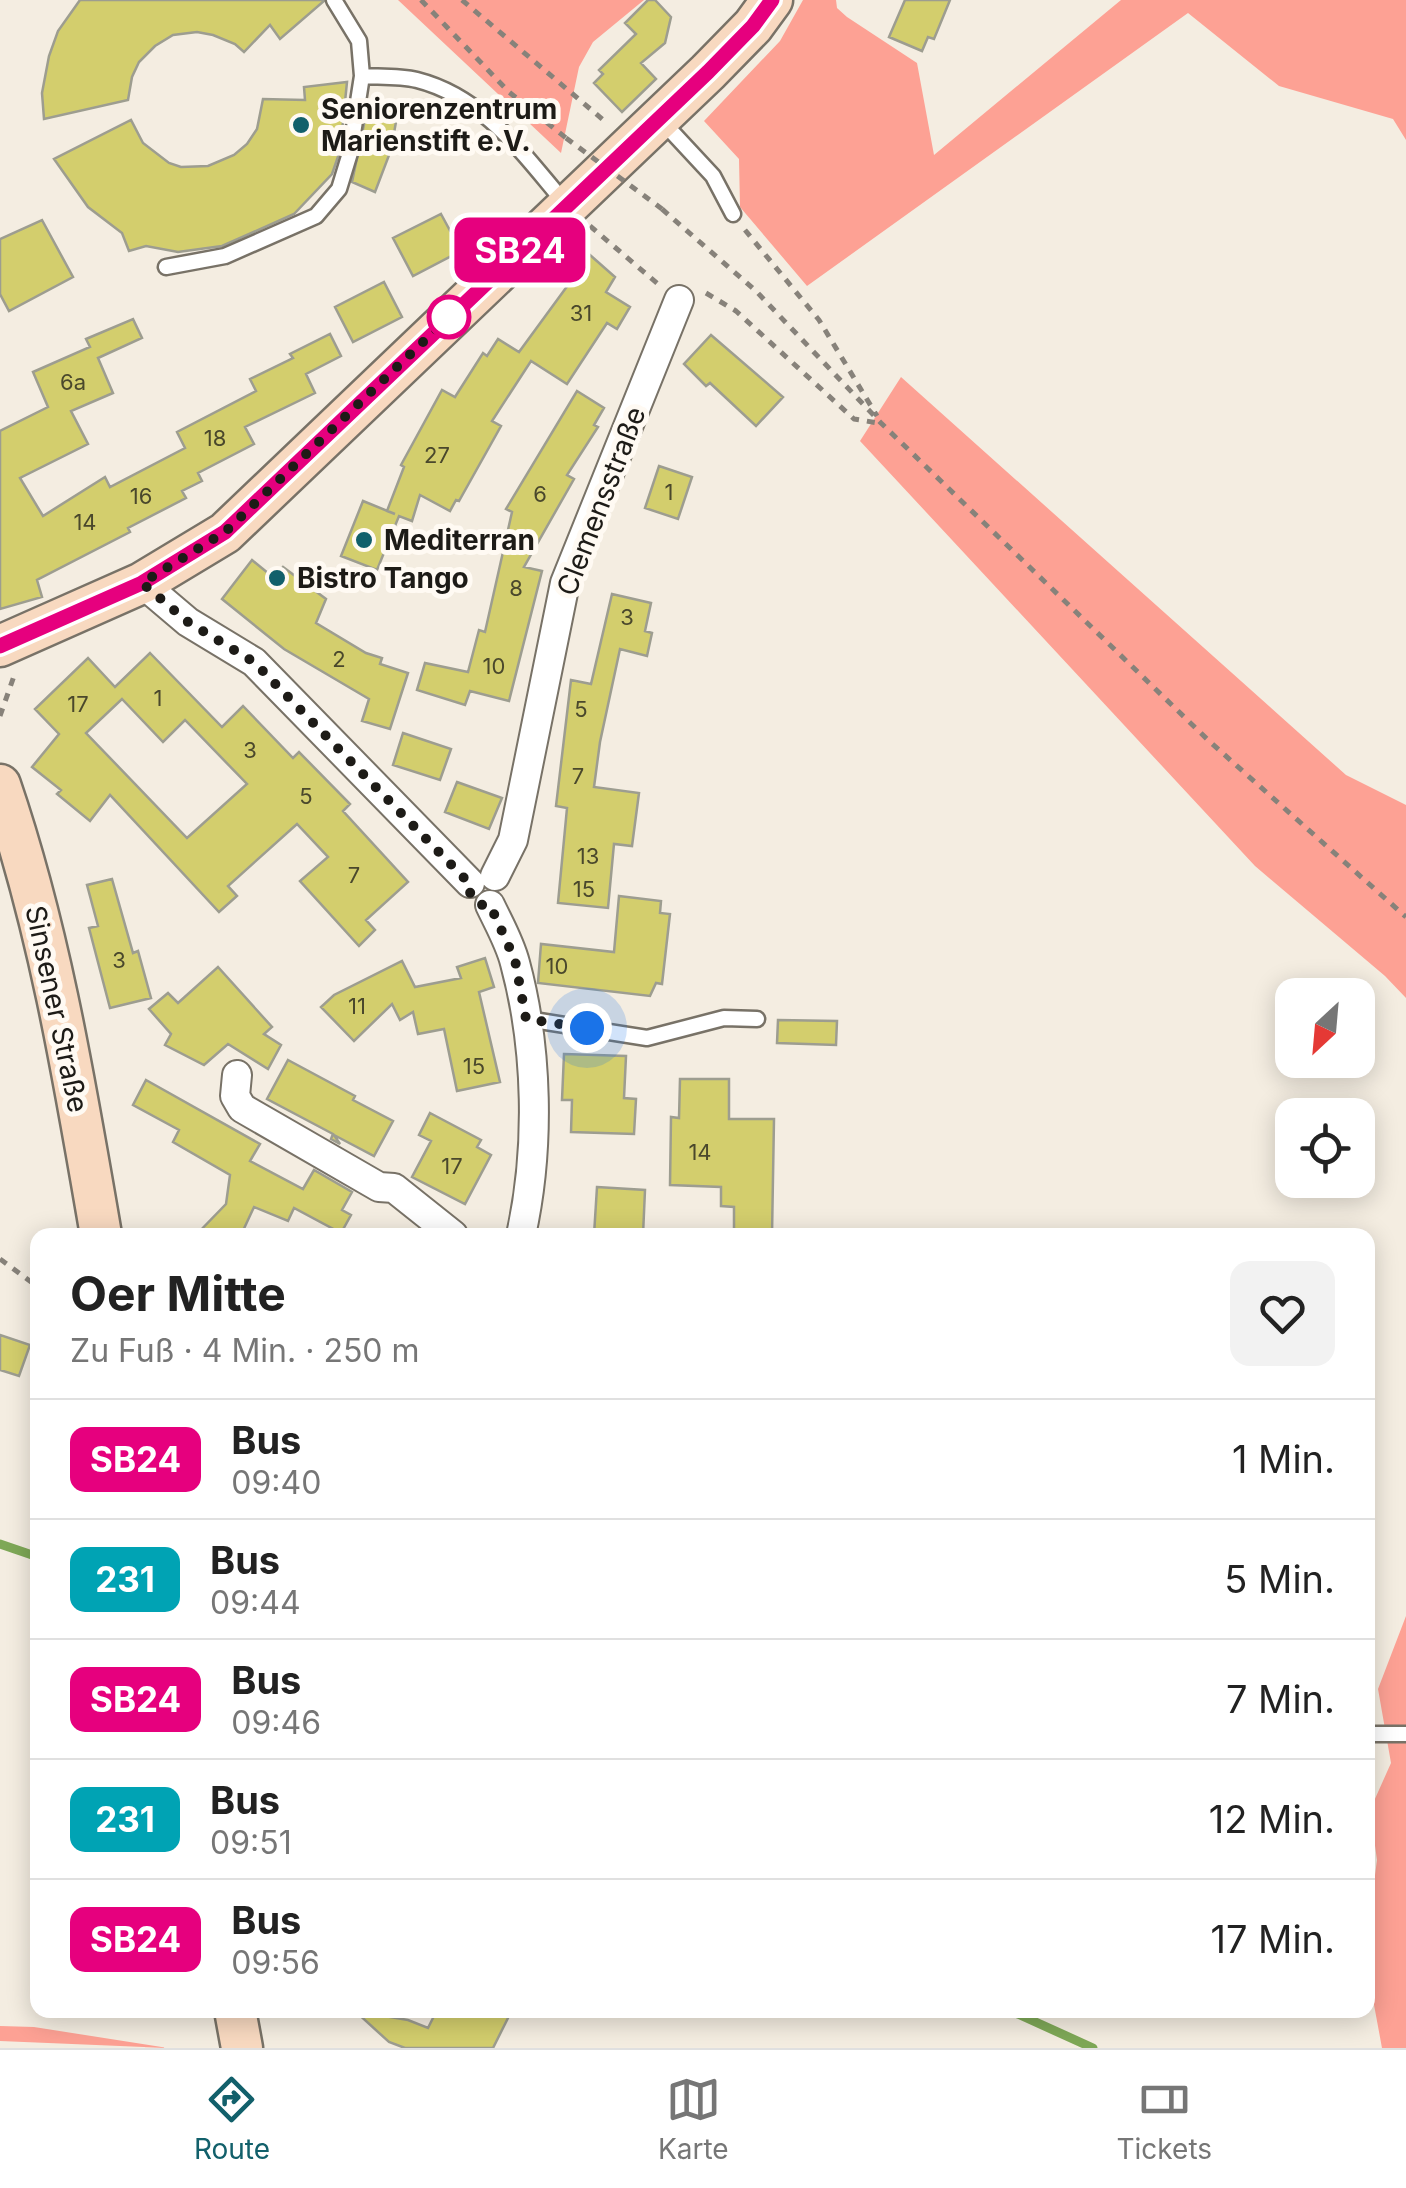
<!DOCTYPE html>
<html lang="de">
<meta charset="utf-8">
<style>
:root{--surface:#fff;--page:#f2f2f2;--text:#222;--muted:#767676;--line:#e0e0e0;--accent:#12606b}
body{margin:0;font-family:Inter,sans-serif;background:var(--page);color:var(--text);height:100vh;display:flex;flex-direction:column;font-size:38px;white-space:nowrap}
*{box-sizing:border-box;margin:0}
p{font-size:32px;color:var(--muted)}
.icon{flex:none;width:55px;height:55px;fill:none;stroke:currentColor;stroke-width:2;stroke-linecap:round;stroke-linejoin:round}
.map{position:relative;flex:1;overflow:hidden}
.side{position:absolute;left:30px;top:1228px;width:1345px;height:790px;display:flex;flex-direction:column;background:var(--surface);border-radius:20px;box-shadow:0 5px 25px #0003}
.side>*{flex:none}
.badge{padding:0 20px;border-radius:15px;font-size:35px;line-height:65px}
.needle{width:65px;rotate:206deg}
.buttons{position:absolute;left:1275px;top:978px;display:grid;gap:20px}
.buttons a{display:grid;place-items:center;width:100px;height:100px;border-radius:20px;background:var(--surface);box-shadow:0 5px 25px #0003;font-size:50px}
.you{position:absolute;width:50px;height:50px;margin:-25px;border:8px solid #fff;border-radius:50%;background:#1a73e8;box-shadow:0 0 0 15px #1a73e833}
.map>.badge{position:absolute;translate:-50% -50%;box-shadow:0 0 0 5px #fff}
.round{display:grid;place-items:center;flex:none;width:105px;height:105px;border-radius:20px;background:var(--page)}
.headline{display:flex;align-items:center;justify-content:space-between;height:170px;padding:0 40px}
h1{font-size:48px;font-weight:700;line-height:75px}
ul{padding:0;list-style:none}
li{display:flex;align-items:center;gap:30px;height:120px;padding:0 40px;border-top:2px solid var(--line)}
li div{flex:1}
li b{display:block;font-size:38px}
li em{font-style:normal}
li .badge{min-width:110px;font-weight:700;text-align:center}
.tab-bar{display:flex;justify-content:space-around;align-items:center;height:140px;border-top:2px solid var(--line);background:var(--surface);font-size:28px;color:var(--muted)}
.tab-bar a{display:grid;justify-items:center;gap:5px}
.tab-bar .on{color:var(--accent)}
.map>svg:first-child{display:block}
.green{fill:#fda194}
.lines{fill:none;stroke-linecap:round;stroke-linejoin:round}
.stream{stroke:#7ea857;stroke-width:9}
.building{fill:#d3ce6d;stroke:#9d9d90;stroke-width:2.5;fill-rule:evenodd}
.lane-casing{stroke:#787267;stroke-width:19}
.street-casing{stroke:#787267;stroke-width:32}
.secondary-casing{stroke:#787267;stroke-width:45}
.path{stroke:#87827a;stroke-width:5;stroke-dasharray:8 8;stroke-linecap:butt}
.lane{stroke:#fff;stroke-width:14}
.street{stroke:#fff;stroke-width:28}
.secondary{stroke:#f8d9c0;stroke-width:40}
.path-bridge{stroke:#87827a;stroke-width:5;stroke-dasharray:8 8;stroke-linecap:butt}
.line-casing{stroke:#fff;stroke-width:22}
.line{stroke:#e6007e;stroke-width:15}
.walk{stroke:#1d1b17;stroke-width:10;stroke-dasharray:0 18}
.poi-dot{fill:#12606b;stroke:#fffaf3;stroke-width:4}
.stop-dot{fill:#fff;stroke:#e6007e;stroke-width:5}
.labels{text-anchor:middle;stroke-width:10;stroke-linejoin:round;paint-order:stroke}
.number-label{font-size:22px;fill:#4a482c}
.poi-label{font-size:28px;font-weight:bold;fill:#1d1b17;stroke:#fffaf3;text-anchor:start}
.street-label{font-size:28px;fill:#1d1b17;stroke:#fffaf3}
</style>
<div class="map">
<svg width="1406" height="2048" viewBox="0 0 1406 2048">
<rect width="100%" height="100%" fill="#f4ede1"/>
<path class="green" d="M 398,0 L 644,0 L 593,42 L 579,67 L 561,153 Z
M 803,0 L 836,0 L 837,8 L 847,17 L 917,63 L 934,155 L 1121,0 L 1406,0 L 1406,140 L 1393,119 L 1279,86 L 1188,13 L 807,286 L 740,207 L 739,159 L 704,121 L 780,41 Z
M 901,377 L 1346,775 L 1406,805 L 1406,998 L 1385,976 L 1255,866 L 860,441 Z
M 1406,1616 L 1406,2048 L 1382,2048 L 1372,1994 L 1368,1928 L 1377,1860 L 1370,1810 L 1391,1763 L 1378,1689 Z
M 0,2026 L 34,2027 L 168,2048 L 0,2041 Z"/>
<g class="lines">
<path class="stream" d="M 0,1544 L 38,1557
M 1009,2010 L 1093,2048"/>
</g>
<path class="building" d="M 80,0 L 324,0 L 324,1 L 280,39 L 270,25 L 244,52 L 235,44 L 213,35 L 197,32 L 173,35 L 155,46 L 139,62 L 132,77 L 128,100 L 44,119 L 42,93 L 49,56 L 58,31 Z
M 648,0 L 655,0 L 671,17 L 665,43 L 641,63 L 656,79 L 622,112 L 594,83 L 603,74 L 599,70 L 636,34 L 625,23 Z
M 905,0 L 950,0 L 934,39 L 928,37 L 922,51 L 889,37 Z
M 347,82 L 340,151 L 332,174 L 294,214 L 222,246 L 178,252 L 146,246 L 129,251 L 122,233 L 88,207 L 54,159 L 131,120 L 143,143 L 169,163 L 181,167 L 208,166 L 234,155 L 247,144 L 257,129 L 263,99 L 305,100 L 304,87 Z
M 368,105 L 399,105 L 391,150 L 375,192 L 352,182 Z
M 441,214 L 461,251 L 413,276 L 393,238 Z
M 42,220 L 73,277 L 9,311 L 0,294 L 0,239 Z
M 590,255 L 615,277 L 606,292 L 630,307 L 617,329 L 607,323 L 567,384 L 531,361 L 492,421 L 501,426 L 459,501 L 456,500 L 450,511 L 420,495 L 412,521 L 399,516 L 377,570 L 341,556 L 363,501 L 395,514 L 387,511 L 404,467 L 401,465 L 442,390 L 455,397 L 483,353 L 487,356 L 498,339 L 519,352 Z
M 384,282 L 402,317 L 353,342 L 335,307 Z
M 133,319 L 142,338 L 98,358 L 113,393 L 71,411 L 88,444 L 20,478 L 43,516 L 105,477 L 110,487 L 185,448 L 177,432 L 256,391 L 250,379 L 293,358 L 290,354 L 330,334 L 341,356 L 306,374 L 315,393 L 245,427 L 254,444 L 198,473 L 202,481 L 182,491 L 186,498 L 128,528 L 130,532 L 37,580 L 42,597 L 0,609 L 0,431 L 48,407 L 33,372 L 90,347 L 86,339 Z
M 711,335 L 783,397 L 756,426 L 710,383 L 706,386 L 684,364 Z
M 577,391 L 604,408 L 594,425 L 598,427 L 567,475 L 574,479 L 524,567 L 542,571 L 509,701 L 470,691 L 465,705 L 417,690 L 425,663 L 468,672 L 479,630 L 485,632 L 512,512 L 506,509 Z
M 659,466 L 692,477 L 678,519 L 645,508 Z
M 252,560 L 274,578 L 283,567 L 326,599 L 316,623 L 366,653 L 382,658 L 380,664 L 408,673 L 390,729 L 362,721 L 369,699 L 284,649 L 222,599 Z
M 612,594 L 651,603 L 645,631 L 652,633 L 647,656 L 620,649 L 600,742 L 594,787 L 639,793 L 632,846 L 614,844 L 608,908 L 558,903 L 567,808 L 556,806 L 571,680 L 591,684 Z
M 150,653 L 222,727 L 243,706 L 293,758 L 299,752 L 350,804 L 343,811 L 408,882 L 366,920 L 375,930 L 359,946 L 300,881 L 328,857 L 297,824 L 228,886 L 237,896 L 219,912 L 110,795 L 90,821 L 57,794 L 61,790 L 32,767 L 59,734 L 35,709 L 88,658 L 115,687 ZM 122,699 L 163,742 L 185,720 L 247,784 L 187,838 L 86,733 Z
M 403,733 L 451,749 L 440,780 L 393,765 Z
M 457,782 L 502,798 L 489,829 L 445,812 Z
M 112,879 L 133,953 L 138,951 L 151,998 L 110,1008 L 89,928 L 98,926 L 87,885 Z
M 619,896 L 661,901 L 660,913 L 670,914 L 662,984 L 656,983 L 650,996 L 538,983 L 541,944 L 614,952 Z
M 485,958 L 494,987 L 479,992 L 500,1082 L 457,1091 L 444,1029 L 418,1034 L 413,1012 L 400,1020 L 392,1004 L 354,1041 L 321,1007 L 334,995 L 402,961 L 415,987 L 461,978 L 457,967 Z
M 218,967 L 272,1027 L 264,1034 L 281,1045 L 268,1069 L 228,1044 L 204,1065 L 165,1045 L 171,1034 L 149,1009 L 168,993 L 178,1003 Z
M 778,1020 L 837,1021 L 836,1045 L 777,1043 Z
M 564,1054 L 626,1056 L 624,1098 L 636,1099 L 634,1134 L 571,1132 L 572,1100 L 562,1100 Z
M 288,1060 L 355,1096 L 353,1100 L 393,1121 L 374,1156 L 334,1135 L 340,1144 L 331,1139 L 333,1134 L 267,1099 Z
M 680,1079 L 729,1079 L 729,1119 L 774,1119 L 772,1235 L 734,1235 L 734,1207 L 721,1206 L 721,1187 L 670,1185 L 671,1117 L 679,1118 Z
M 146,1080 L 260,1144 L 250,1161 L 303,1189 L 314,1170 L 352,1192 L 342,1210 L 351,1215 L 341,1233 L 294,1208 L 288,1221 L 254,1207 L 241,1235 L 196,1235 L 226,1204 L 230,1175 L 173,1142 L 179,1130 L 133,1105 Z
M 430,1113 L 481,1140 L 477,1147 L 491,1155 L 465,1204 L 412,1177 L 431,1141 L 419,1135 Z
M 597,1187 L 645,1190 L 643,1235 L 594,1235 Z
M 0,1335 L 30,1345 L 19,1376 L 0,1370 Z
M 437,2010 L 512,2010 L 493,2048 L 405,2048 L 389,2042 L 355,2011 L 408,2020 L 428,2028 Z"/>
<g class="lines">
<g class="lane-casing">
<path id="lane" d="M 362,76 C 379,77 400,76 417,80 C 484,97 523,154 565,203
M 660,119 L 713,176 L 733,214
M 166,267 L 225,256 L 316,216 L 339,189 L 350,153 L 362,76 L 359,41 L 334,0
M 527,1019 L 647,1038 L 724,1018 L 757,1019
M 1368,1734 L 1406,1734"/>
</g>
<g class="street-casing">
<path id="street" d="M 142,583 L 188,622 L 254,662 L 470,883
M 495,876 L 513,840 L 565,583 L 679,300
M 490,905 C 499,924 510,943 515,963 C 538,1048 540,1149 521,1235
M 237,1075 L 235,1096 L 242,1108 L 379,1187 L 394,1188 L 453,1235"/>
</g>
<g class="secondary-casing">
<path id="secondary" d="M 0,646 L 142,583 L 225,533 L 708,72 L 753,26 L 772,0
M 0,785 C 50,931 75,1084 101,1235
M 235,2010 L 242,2048"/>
</g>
<path class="path" d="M 421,0 L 509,92 L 566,138
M 462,0 L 608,124
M 662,209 L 756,291 L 881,423 L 1208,740 L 1406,917
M 590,226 L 658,284
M 745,230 L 819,320 L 877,416
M 706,293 L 736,311 L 854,419 L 878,423
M 0,716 L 14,676
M 0,1259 L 38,1287"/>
<use href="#lane" class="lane"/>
<use href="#street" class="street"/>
<use href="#secondary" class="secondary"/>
<path class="path-bridge" d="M 566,138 L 662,209"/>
</g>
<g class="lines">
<g class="line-casing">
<path id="line" d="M 0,646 L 142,583 L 225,532 L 708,72 L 753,26 L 772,0"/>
</g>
<use href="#line" class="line"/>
<path class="walk" d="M 449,317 L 225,532 L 142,583 L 188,622 L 254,662 L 470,884 C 468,898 476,907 490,905 L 515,960 L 526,1019 L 587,1028"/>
</g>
<g class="poi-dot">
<circle cx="301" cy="125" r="10"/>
<circle cx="364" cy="540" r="10"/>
<circle cx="277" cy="578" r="10"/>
</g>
<circle class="stop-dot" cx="449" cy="317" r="20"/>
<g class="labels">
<g class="number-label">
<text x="581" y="321">31</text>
<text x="73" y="390">6a</text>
<text x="215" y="446">18</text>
<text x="437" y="463">27</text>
<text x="669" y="500">1</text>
<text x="540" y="502">6</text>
<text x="141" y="504">16</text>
<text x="85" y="530">14</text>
<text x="516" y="596">8</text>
<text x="627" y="625">3</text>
<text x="339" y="667">2</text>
<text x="494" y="674">10</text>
<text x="158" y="706">1</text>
<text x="78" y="712">17</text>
<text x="581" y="717">5</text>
<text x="250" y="758">3</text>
<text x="578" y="784">7</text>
<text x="306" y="804">5</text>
<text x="588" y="864">13</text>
<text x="354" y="883">7</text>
<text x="584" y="897">15</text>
<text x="119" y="968">3</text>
<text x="557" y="974">10</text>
<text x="357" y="1014">11</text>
<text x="474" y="1074">15</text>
<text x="700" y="1160">14</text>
<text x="452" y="1174">17</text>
</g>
<g class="poi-label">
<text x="321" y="119">Seniorenzentrum<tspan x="321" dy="32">Marienstift e.V.</tspan></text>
<text x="384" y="550">Mediterran</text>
<text x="297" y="588">Bistro Tango</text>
</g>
<g class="street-label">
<text transform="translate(601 501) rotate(-69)" y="10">Clemensstraße</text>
<text transform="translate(57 1009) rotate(78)" y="10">Sinsener Straße</text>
</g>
</g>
</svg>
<div class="buttons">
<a><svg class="needle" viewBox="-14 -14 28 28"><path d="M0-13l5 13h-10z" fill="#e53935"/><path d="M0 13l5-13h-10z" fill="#767676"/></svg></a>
<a><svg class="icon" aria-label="locate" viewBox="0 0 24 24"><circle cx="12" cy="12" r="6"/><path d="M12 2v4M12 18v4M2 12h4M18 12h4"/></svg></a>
</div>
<div class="you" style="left:587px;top:1028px"></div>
<b class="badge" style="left:520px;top:250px;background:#e6007e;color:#fff">SB24</b>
<section class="side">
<div class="headline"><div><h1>Oer Mitte</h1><p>Zu Fuß · 4 Min. · 250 m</p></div><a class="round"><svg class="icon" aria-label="heart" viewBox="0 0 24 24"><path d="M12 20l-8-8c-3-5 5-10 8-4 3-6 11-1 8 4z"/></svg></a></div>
<ul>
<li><span class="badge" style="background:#e6007e;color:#fff">SB24</span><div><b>Bus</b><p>09:40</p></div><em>1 Min.</em></li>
<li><span class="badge" style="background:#00a3b4;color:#fff">231</span><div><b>Bus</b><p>09:44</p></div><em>5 Min.</em></li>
<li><span class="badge" style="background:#e6007e;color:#fff">SB24</span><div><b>Bus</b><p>09:46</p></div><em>7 Min.</em></li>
<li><span class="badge" style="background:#00a3b4;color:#fff">231</span><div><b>Bus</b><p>09:51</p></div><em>12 Min.</em></li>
<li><span class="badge" style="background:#e6007e;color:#fff">SB24</span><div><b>Bus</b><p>09:56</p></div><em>17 Min.</em></li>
</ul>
</section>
</div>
<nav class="tab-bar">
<a class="on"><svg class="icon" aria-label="directions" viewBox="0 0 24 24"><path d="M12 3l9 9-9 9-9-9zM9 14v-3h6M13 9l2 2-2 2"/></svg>Route</a>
<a><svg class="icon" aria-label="map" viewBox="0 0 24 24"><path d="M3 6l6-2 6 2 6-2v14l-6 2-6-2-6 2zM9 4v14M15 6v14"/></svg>Karte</a>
<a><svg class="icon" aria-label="tickets" viewBox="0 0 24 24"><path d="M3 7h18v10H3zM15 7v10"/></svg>Tickets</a>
</nav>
